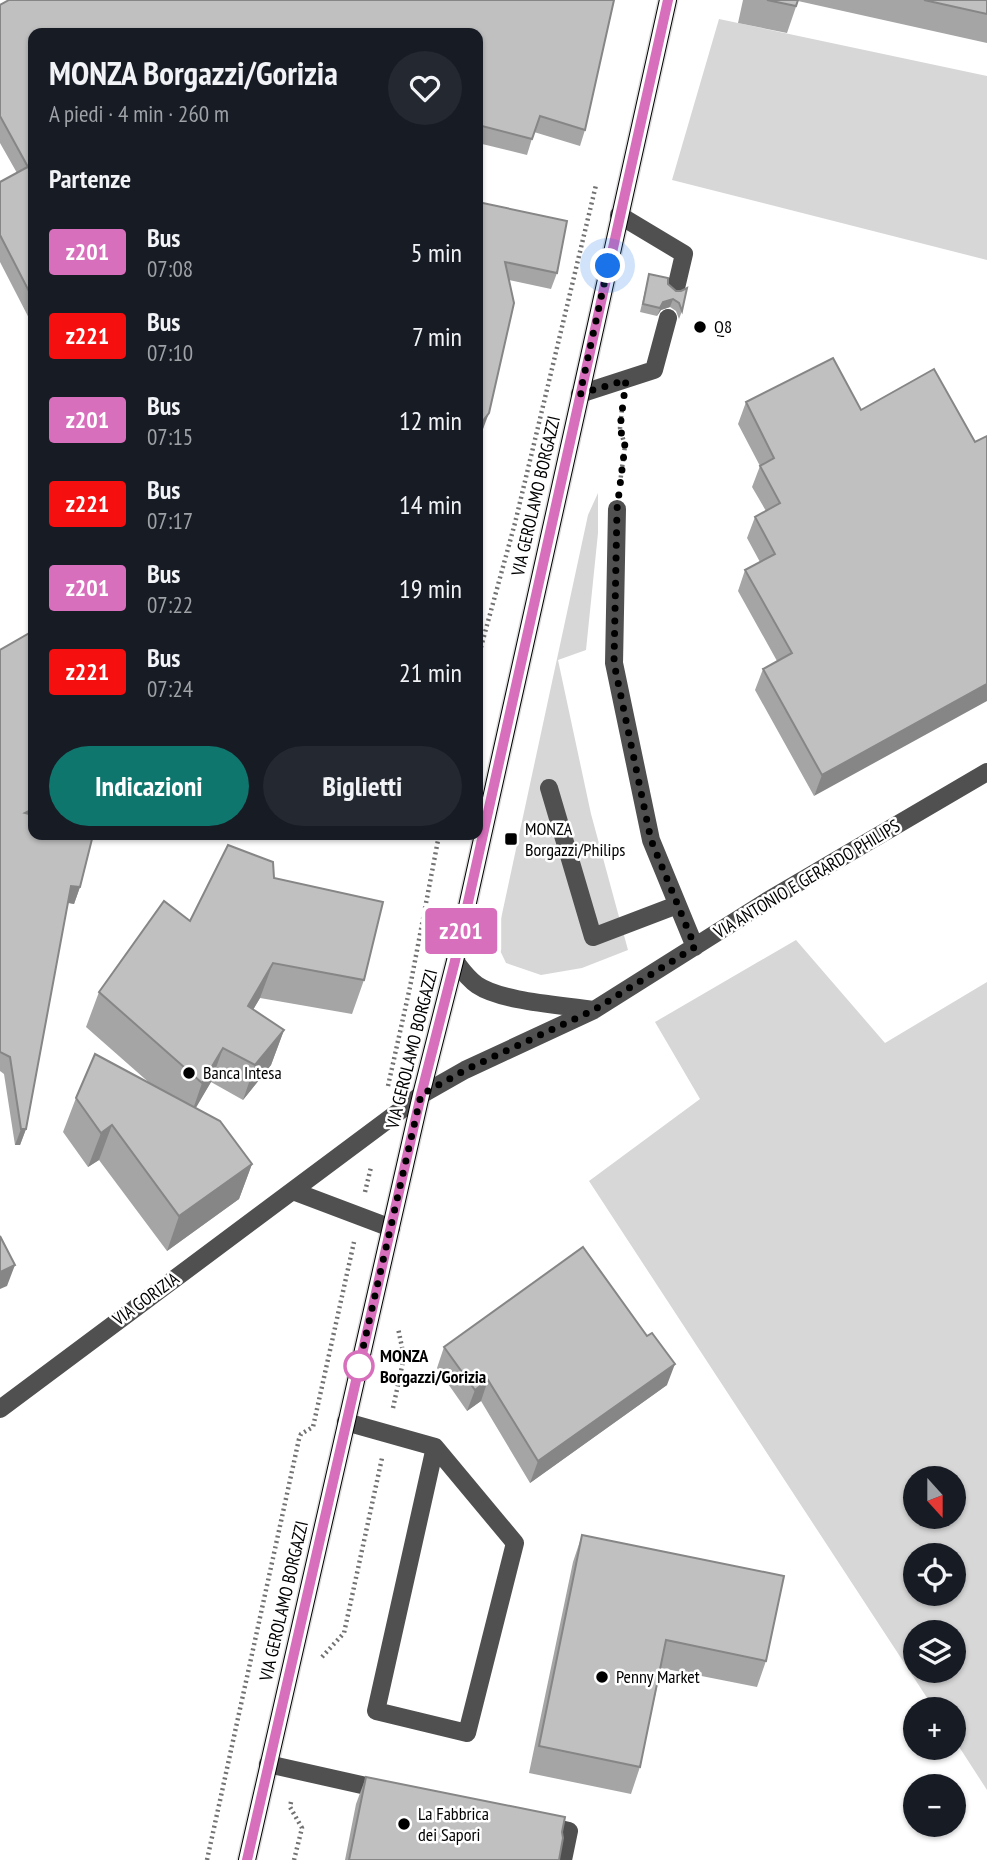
<!DOCTYPE html>
<html lang="it">
<meta charset="utf-8">
<style>
:root{--surface:#171b24;--page:#242831;--text:#f1f3f6;--muted:#9ea1a6;--accent:#0f766e}
body{margin:0;font-family:"PT Sans Narrow",sans-serif;background:var(--page);color:var(--text);height:100vh;display:flex;flex-direction:column;font-size:26px;white-space:nowrap}
*{box-sizing:border-box;margin:0}
p{font-size:23px;color:var(--muted)}
.icon{flex:none;width:38px;height:38px;fill:none;stroke:currentColor;stroke-width:2;stroke-linecap:round;stroke-linejoin:round}
.map{position:relative;flex:1;overflow:hidden}
.sheet{position:absolute;left:28px;top:28px;width:455px;height:812px;display:flex;flex-direction:column;background:var(--surface);border-radius:14px;box-shadow:0 2px 5px #0004}
.sheet>*{flex:none}
.badge{padding:0 14px;border-radius:5px;font-size:24px;line-height:46px}
.needle{width:46px;rotate:159deg}
.tools{position:absolute;left:903px;top:1466px;display:grid;gap:14px}
.tools a{display:grid;place-items:center;width:63px;height:63px;border-radius:50%;background:var(--surface);box-shadow:0 2px 5px #0004;font-size:35px}
.you{position:absolute;width:35px;height:35px;margin:-18px;border:5px solid #fff;border-radius:50%;background:#1a73e8;box-shadow:0 0 0 10px #1a73e833}
.map>.badge{position:absolute;translate:-50% -50%;box-shadow:0 0 0 4px #fff}
h2{padding:0 21px;font-size:26px;line-height:63px}
.round{display:grid;place-items:center;flex:none;width:74px;height:74px;border-radius:37px;background:var(--page)}
.summary{display:flex;align-items:center;justify-content:space-between;height:119px;padding:0 21px}
h1{font-size:33px;font-weight:700;line-height:52px}
.primary-button{display:flex;gap:14px;margin-top:auto;padding:14px 21px}
.primary-button a{flex:1;height:80px;border-radius:42px;background:var(--accent);color:#fff;font-size:28px;font-weight:700;line-height:80px;text-align:center}
.primary-button a+a{background:var(--page);color:var(--text)}
ul{padding:0;list-style:none}
li{display:flex;align-items:center;gap:21px;height:84px;padding:0 21px}
li div{flex:1}
li b{display:block;font-size:26px}
li em{font-style:normal}
li .badge{min-width:77px;font-weight:700;text-align:center}
.map>svg:first-child{display:block}
.green{fill:#d7d7d7;fill-rule:evenodd}
.lines{fill:none;stroke-linecap:round;stroke-linejoin:round}
.major-casing{stroke:#dbdbdb;stroke-width:21}
.path{stroke:#727272;stroke-width:4.5;stroke-dasharray:2 3.5;stroke-linecap:butt}
.minor{stroke:#505050;stroke-width:18}
.major{stroke:#000;stroke-width:18}
.wall{fill:#a5a5a5}
.shaded-wall{fill:#868686}
.building{fill:#c0c0c0;stroke:#868686;stroke-width:2}
.line-casing{stroke:#fff;stroke-width:16}
.line{stroke:#d86fbc;stroke-width:10}
.walk{stroke:#000;stroke-width:7;stroke-dasharray:0 12.6}
.poi-dot{fill:#000;stroke:#fff;stroke-width:2.5}
.stop-dot{fill:#fff;stroke:#d86fbc;stroke-width:3.5}
.labels{text-anchor:middle;stroke-width:5;stroke-linejoin:round;paint-order:stroke}
.poi-label{font-size:18px;fill:#000;stroke:#fff;text-anchor:start}
.street-label{font-size:18px;fill:#000;stroke:#fff}
.stop-label{font-size:18px;font-weight:bold;fill:#000;stroke:#fff;text-anchor:start}
</style>
<div class="map">
<svg width="987" height="1860" viewBox="0 0 987 1860">
<rect width="100%" height="100%" fill="#fff"/>
<path class="green" d="M 719,19 L 987,76 L 987,260 L 672,180 Z
M 598,493 L 598,533 L 586,650 L 558,660 L 591,814 L 628,950 L 582,968 L 541,975 L 506,963 L 496,942 L 588,515 Z
M 796,940 L 885,1043 L 987,982 L 987,1790 L 954,1739 L 954,1710 L 935,1710 L 589,1181 L 700,1099 L 655,1022 ZM 915,1479 L 954,1479 L 954,1517 L 915,1517 ZM 915,1556 L 954,1556 L 954,1594 L 915,1594 ZM 915,1633 L 954,1633 L 954,1671 L 915,1671 Z"/>
<g class="lines">
<g class="major-casing">
<path id="major" d="M 247,1860 L 421,1095 L 455,961 L 668,0"/>
</g>
<path class="path" d="M 620,483 L 625,446 L 620,428 L 622,409
M 478,658 L 515,523 L 596,185
M 388,1086 L 410,987 L 439,835
M 365,1192 L 371,1167
M 393,1408 L 404,1357 L 398,1328
M 322,1657 L 344,1633 L 382,1458
M 291,1802 L 290,1807 L 302,1828 L 294,1860
M 207,1860 L 299,1439 L 301,1434 L 313,1427 L 354,1242"/>
<path class="minor" d="M 619,215 L 684,254 L 676,288
M 580,394 L 654,370 L 668,318
M 617,509 L 614,663 L 651,840 L 695,947
M 549,788 L 593,937 L 677,905
M 455,961 C 461,969 468,979 477,985 C 502,1002 563,1005 594,1010
M 293,1191 L 391,1228
M 0,1409 L 421,1095 L 465,1070 L 594,1010 L 767,901 L 987,772
M 346,1422 L 435,1447 L 515,1543 L 467,1733 L 376,1711 L 435,1447
M 268,1764 L 384,1790
M 538,1824 L 569,1831 L 563,1860"/>
<use href="#major" class="major"/>
</g>
<path class="wall" d="M 614,0 L 585,130 L 580,146 L 534,132 L 527,155 L 478,143 L 478,33 L 33,33 L 33,326 L 0,262 L 0,182 L 17,173 L 0,143 L 0,5 Z
M 743,0 L 987,0 L 987,43 L 798,1 L 787,33 L 738,23 Z
M 478,202 L 557,273 L 551,289 L 509,280 L 483,429 L 478,436 Z
M 649,274 L 668,284 L 676,291 L 682,311 L 679,319 L 676,311 L 670,307 L 661,310 L 657,316 L 640,312 Z
M 746,402 L 861,410 L 975,442 L 814,796 L 755,690 L 763,669 L 777,661 L 738,591 L 745,570 L 760,562 L 747,538 L 755,517 L 766,511 L 752,487 L 760,466 L 738,424 Z
M 0,650 L 33,835 L 80,887 L 74,904 L 68,903 L 26,1129 L 20,1145 L 15,1145 L 4,1074 L 0,1071 Z
M 274,878 L 364,980 L 352,1014 L 260,998 L 253,1010 L 284,1030 L 271,1065 L 243,1100 L 211,1082 L 195,1108 L 252,1164 L 239,1199 L 167,1251 L 99,1160 L 88,1167 L 63,1132 L 76,1098 L 153,1086 L 86,1027 L 99,992 L 190,921 Z
M 647,1336 L 667,1385 L 530,1483 L 481,1401 L 467,1411 L 437,1368 L 444,1347 Z
M 582,1535 L 766,1661 L 757,1687 L 661,1668 L 640,1767 L 631,1794 L 529,1773 L 573,1562 Z
M 366,1777 L 562,1832 L 559,1860 L 345,1860 L 356,1804 Z"/>
<path class="shaded-wall" d="M 673,299 L 670,307 L 661,310 L 657,316 L 663,302 Z
M 489,413 L 483,429 L 478,436 L 478,427 Z
M 987,684 L 987,701 L 814,796 L 822,775 Z
M 33,809 L 33,822 L 25,813 Z
M 71,886 L 80,887 L 74,904 L 65,902 Z
M 273,963 L 260,998 L 235,1040 L 248,1006 Z
M 284,1030 L 271,1065 L 243,1100 L 255,1065 Z
M 223,1048 L 211,1082 L 190,1118 L 202,1083 Z
M 112,1125 L 99,1160 L 88,1167 L 101,1133 Z
M 21,1129 L 26,1129 L 20,1145 L 15,1145 Z
M 252,1164 L 239,1199 L 167,1251 L 179,1216 Z
M 15,1265 L 7,1286 L 0,1289 L 0,1272 Z
M 675,1364 L 667,1385 L 530,1483 L 538,1461 Z
M 488,1380 L 481,1401 L 467,1411 L 475,1390 Z"/>
<path class="building" d="M 9,0 L 614,0 L 585,130 L 540,116 L 532,139 L 478,125 L 478,33 L 33,33 L 33,164 L 28,167 L 0,116 L 0,5 Z
M 767,0 L 798,0 L 796,6 Z
M 924,0 L 987,0 L 987,14 Z
M 33,164 L 33,299 L 0,235 L 0,182 Z
M 478,202 L 567,221 L 557,273 L 505,262 L 514,303 L 489,413 L 478,427 Z
M 649,274 L 668,278 L 668,284 L 676,291 L 681,291 L 687,288 L 682,311 L 679,303 L 673,299 L 663,302 L 660,308 L 643,304 Z
M 833,358 L 861,410 L 934,369 L 975,442 L 987,436 L 987,684 L 822,775 L 763,669 L 792,653 L 745,570 L 775,554 L 755,517 L 780,503 L 760,466 L 774,458 L 746,402 Z
M 33,631 L 33,809 L 25,813 L 33,815 L 33,835 L 93,835 L 80,887 L 71,886 L 26,1129 L 21,1129 L 10,1057 L 0,1052 L 0,650 Z
M 228,845 L 273,862 L 274,878 L 383,902 L 364,980 L 273,963 L 248,1006 L 284,1030 L 255,1065 L 223,1048 L 202,1083 L 99,992 L 164,901 L 190,921 Z
M 95,1054 L 220,1121 L 252,1164 L 179,1216 L 112,1125 L 101,1133 L 76,1098 Z
M 0,1236 L 15,1265 L 0,1272 Z
M 583,1247 L 647,1336 L 652,1333 L 675,1364 L 538,1461 L 488,1380 L 475,1390 L 444,1347 Z
M 582,1535 L 784,1576 L 766,1661 L 666,1640 L 640,1767 L 539,1746 Z
M 366,1777 L 565,1817 L 562,1832 L 563,1838 L 559,1860 L 349,1860 Z"/>
<g class="lines">
<g class="line-casing">
<path id="line" d="M 247,1860 L 421,1095 L 455,961 L 668,0"/>
</g>
<use href="#line" class="line"/>
<path class="walk" d="M 359,1366 L 357,1374 L 421,1095 L 465,1070 L 594,1010 L 695,947 L 651,840 L 614,663 L 617,509 L 625,446 L 620,428 L 626,380 L 580,394 L 608,266"/>
</g>
<g class="poi-dot">
<circle cx="700" cy="327" r="7"/>
<rect x="504" y="832" width="14" height="14" rx="3.5"/>
<circle cx="189" cy="1073" r="7"/>
<circle cx="602" cy="1677" r="7"/>
<circle cx="404" cy="1824" r="7"/>
</g>
<circle class="stop-dot" cx="359" cy="1366" r="14"/>
<g class="labels">
<g class="poi-label">
<text x="714" y="333">Q8</text>
<text x="525" y="835">MONZA<tspan x="525" dy="21">Borgazzi/Philips</tspan></text>
<text x="203" y="1079">Banca Intesa</text>
<text x="616" y="1683">Penny Market</text>
<text x="418" y="1820">La Fabbrica<tspan x="418" dy="21">dei Sapori</tspan></text>
</g>
<g class="street-label">
<text transform="translate(536 496) rotate(-77)" y="6">VIA GEROLAMO BORGAZZI</text>
<text transform="translate(807 879) rotate(-31)" y="6">VIA ANTONIO E GERARDO PHILIPS</text>
<text transform="translate(412 1049) rotate(-76)" y="6">VIA GEROLAMO BORGAZZI</text>
<text transform="translate(146 1299) rotate(-36)" y="6">VIA GORIZIA</text>
<text transform="translate(284 1601) rotate(-77)" y="6">VIA GEROLAMO BORGAZZI</text>
</g>
<g class="stop-label">
<text x="380" y="1362">MONZA<tspan x="380" dy="21">Borgazzi/Gorizia</tspan></text>
</g>
</g>
</svg>
<div class="tools">
<a><svg class="needle" viewBox="-14 -14 28 28"><path d="M0-13l5 13h-10z" fill="#e53935"/><path d="M0 13l5-13h-10z" fill="#9ea1a6"/></svg></a>
<a><svg class="icon" aria-label="locate" viewBox="0 0 24 24"><circle cx="12" cy="12" r="6"/><path d="M12 2v4M12 18v4M2 12h4M18 12h4"/></svg></a>
<a><svg class="icon" aria-label="layers" viewBox="0 0 24 24"><path d="M12 4l9 5-9 5-9-5zM3 14l9 5 9-5"/></svg></a>
<a>+</a>
<a>−</a>
</div>
<div class="you" style="left:608px;top:266px"></div>
<b class="badge" style="left:461px;top:931px;background:#d86fbc;color:#fff">z201</b>
<section class="sheet">
<div class="summary"><div><h1>MONZA Borgazzi/Gorizia</h1><p>A piedi · 4 min · 260 m</p></div><a class="round"><svg class="icon" aria-label="heart" viewBox="0 0 24 24"><path d="M12 20l-8-8c-3-5 5-10 8-4 3-6 11-1 8 4z"/></svg></a></div>
<h2>Partenze</h2>
<ul>
<li><span class="badge" style="background:#d86fbc;color:#fff">z201</span><div><b>Bus</b><p>07:08</p></div><em>5 min</em></li>
<li><span class="badge" style="background:#f50f0f;color:#fff">z221</span><div><b>Bus</b><p>07:10</p></div><em>7 min</em></li>
<li><span class="badge" style="background:#d86fbc;color:#fff">z201</span><div><b>Bus</b><p>07:15</p></div><em>12 min</em></li>
<li><span class="badge" style="background:#f50f0f;color:#fff">z221</span><div><b>Bus</b><p>07:17</p></div><em>14 min</em></li>
<li><span class="badge" style="background:#d86fbc;color:#fff">z201</span><div><b>Bus</b><p>07:22</p></div><em>19 min</em></li>
<li><span class="badge" style="background:#f50f0f;color:#fff">z221</span><div><b>Bus</b><p>07:24</p></div><em>21 min</em></li>
</ul>
<div class="primary-button"><a>Indicazioni</a><a>Biglietti</a></div>
</section>
</div>
